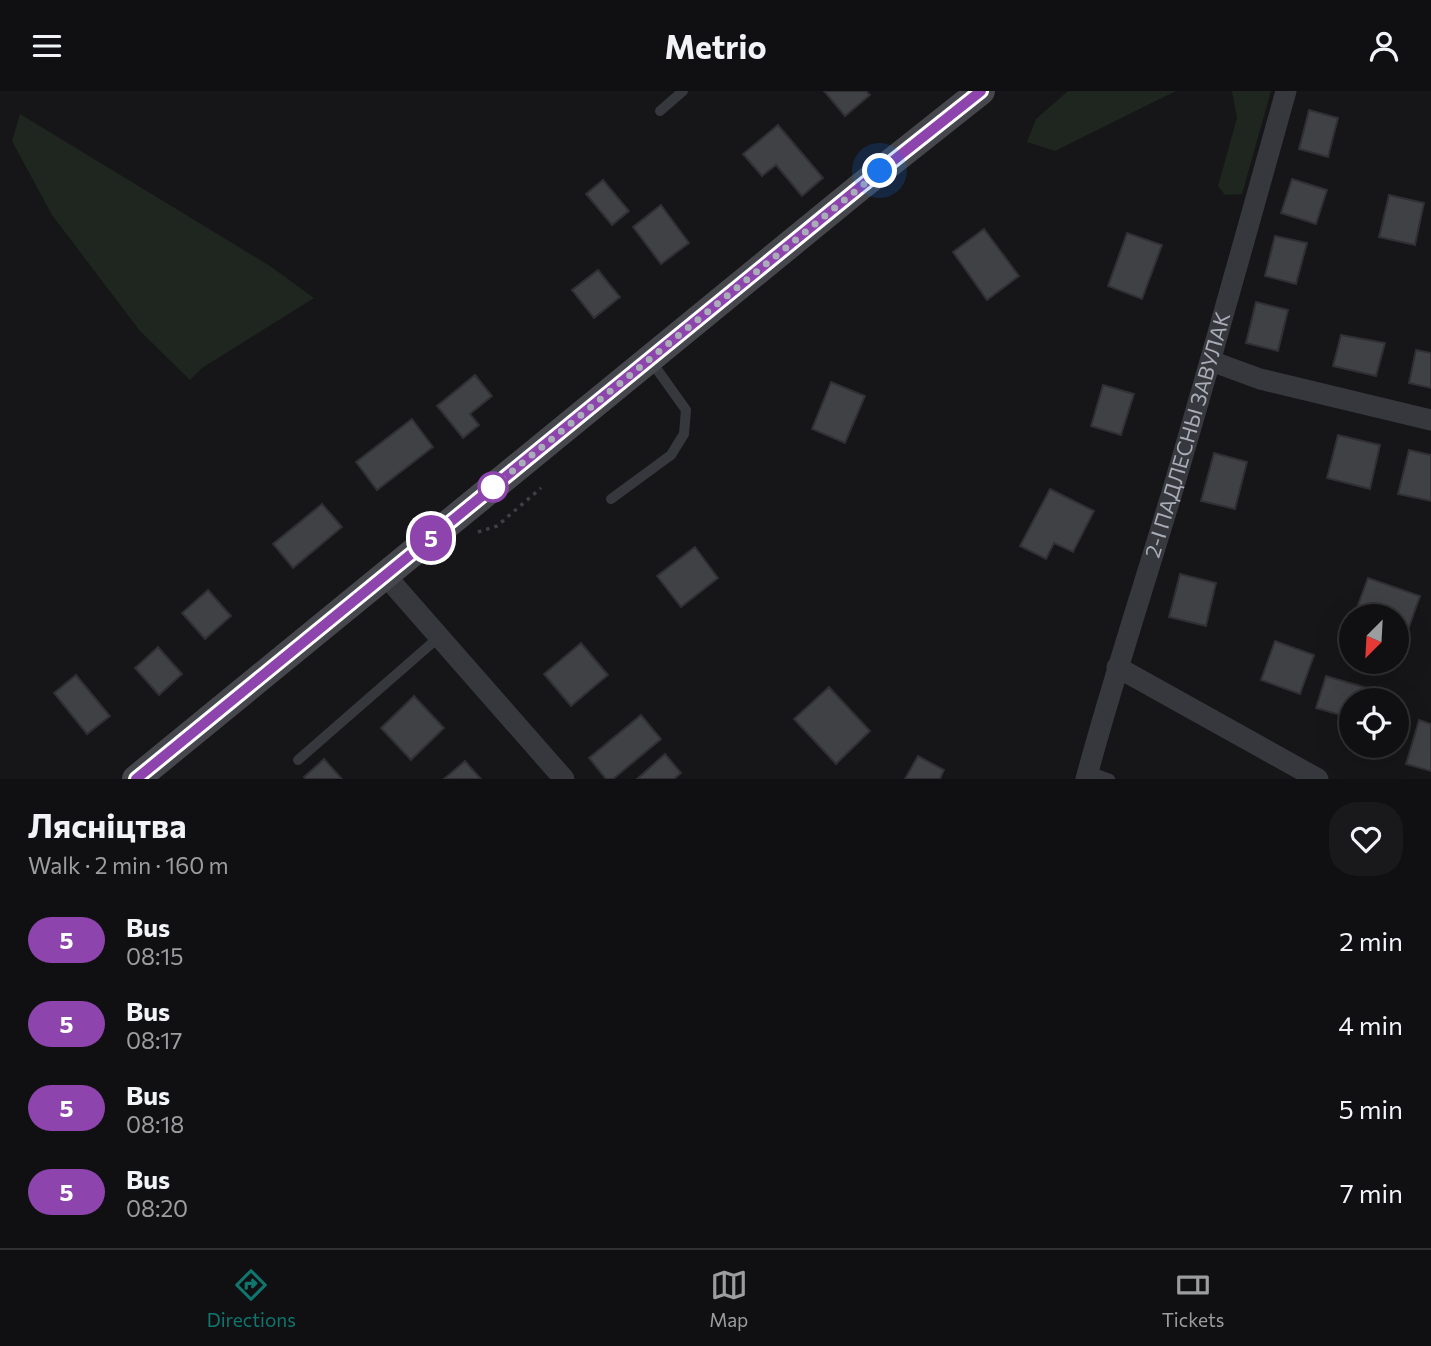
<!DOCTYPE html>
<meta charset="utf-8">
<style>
:root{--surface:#101012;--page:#19191b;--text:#f1f3f6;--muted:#9c9d9f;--line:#303032;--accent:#0f766e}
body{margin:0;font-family:Commissioner,sans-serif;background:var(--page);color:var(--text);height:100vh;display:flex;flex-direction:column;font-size:26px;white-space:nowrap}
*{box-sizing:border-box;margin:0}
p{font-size:23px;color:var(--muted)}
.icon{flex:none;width:38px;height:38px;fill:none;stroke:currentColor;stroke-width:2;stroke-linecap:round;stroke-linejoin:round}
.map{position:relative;height:688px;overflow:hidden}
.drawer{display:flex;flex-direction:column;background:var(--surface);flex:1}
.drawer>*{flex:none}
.badge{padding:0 14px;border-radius:23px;font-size:24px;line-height:46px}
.needle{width:46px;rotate:204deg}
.fabs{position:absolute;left:1339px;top:513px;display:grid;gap:14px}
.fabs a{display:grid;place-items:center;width:70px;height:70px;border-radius:50%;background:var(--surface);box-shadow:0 7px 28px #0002,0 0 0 2px var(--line);font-size:35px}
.you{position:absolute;width:35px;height:35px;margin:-18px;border:5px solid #fff;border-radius:50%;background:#1a73e8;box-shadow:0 0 0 10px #1a73e833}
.map>.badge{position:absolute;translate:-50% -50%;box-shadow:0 0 0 4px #fff}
.round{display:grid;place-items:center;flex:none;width:74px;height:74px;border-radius:28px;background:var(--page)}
.headline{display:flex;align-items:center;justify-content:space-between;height:119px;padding:0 28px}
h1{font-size:33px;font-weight:700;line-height:52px}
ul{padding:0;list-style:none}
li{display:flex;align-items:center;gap:21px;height:84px;padding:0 28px}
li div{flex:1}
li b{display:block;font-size:26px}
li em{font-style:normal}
li .badge{min-width:77px;font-weight:700;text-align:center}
header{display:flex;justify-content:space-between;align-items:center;height:91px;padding:0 28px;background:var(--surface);font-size:32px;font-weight:700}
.tabs{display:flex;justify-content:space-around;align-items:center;height:98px;border-top:2px solid var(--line);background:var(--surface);font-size:19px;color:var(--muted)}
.tabs a{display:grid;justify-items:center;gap:4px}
.tabs .current{color:var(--accent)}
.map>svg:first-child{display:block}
.green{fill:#1e261f}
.building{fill:#404145;stroke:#303034;stroke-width:2}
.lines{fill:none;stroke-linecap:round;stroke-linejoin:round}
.path{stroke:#3d3f44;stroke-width:3.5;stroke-dasharray:3.5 5;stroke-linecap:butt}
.lane{stroke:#37383d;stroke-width:10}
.street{stroke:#37383d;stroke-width:21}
.secondary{stroke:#45474d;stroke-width:28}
.line-casing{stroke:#fff;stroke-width:16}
.line{stroke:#8e44ad;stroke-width:10}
.walk{stroke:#a8adb8;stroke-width:7;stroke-dasharray:0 12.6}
.stop-dot{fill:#fff;stroke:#8e44ad;stroke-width:3.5}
.labels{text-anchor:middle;stroke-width:7;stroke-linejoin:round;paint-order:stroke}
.street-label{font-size:21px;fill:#a8adb8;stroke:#111113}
</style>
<header><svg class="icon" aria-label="menu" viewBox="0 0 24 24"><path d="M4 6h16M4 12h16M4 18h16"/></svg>Metrio<svg class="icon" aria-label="person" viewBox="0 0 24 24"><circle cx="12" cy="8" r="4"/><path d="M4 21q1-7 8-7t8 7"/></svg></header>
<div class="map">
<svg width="1431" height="688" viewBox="0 0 1431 688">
<rect width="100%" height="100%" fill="#161618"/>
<path class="green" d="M 1068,0 L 1176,0 L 1055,60 L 1027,51 L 1036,28 Z
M 1232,0 L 1271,0 L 1242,103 L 1225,104 L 1218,95 L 1237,27 Z
M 20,23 L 270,175 L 314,207 L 202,277 L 190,289 L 140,240 L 52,124 L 12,50 Z"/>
<path class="building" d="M 824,0 L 866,0 L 870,4 L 845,25 Z
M 1309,19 L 1338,27 L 1328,66 L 1299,58 Z
M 778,34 L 823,87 L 802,105 L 776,74 L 762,85 L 743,63 Z
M 1292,88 L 1327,99 L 1316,133 L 1281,122 Z
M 603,89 L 629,120 L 612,134 L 586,103 Z
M 1389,104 L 1424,112 L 1415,154 L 1379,146 Z
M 661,114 L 689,152 L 661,173 L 633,136 Z
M 984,138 L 1019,185 L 987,209 L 953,161 Z
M 1127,142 L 1162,154 L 1142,208 L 1108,195 Z
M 1275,145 L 1307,152 L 1296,193 L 1265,185 Z
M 598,179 L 620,206 L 594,227 L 572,199 Z
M 1256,211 L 1288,219 L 1278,260 L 1246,252 Z
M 1341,244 L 1385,252 L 1376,285 L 1333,275 Z
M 1416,259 L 1431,262 L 1431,297 L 1409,292 Z
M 475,284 L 492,305 L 470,323 L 479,334 L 463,347 L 437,315 Z
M 831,291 L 865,305 L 845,352 L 812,338 Z
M 1103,294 L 1134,303 L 1121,344 L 1091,335 Z
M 412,328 L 433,356 L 377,399 L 356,371 Z
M 1338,344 L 1380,354 L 1370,398 L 1327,387 Z
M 1409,359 L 1431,364 L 1431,410 L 1398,403 Z
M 1214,362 L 1247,371 L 1235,418 L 1201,410 Z
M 1050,398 L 1094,420 L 1073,461 L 1054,452 L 1046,468 L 1020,455 Z
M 322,413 L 342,436 L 293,477 L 273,453 Z
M 695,456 L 718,487 L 681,516 L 657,485 Z
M 1180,483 L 1216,492 L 1206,535 L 1169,526 Z
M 1368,487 L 1420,505 L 1403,553 L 1396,550 L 1396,525 L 1354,525 Z
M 208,499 L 231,525 L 205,548 L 182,522 Z
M 1275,550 L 1314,564 L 1300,603 L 1261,589 Z
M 581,552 L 608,584 L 571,615 L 544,583 Z
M 158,556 L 182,583 L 159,604 L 135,577 Z
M 76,584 L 110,625 L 87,643 L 54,602 Z
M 1326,585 L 1367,597 L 1363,609 L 1351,609 L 1351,627 L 1316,617 Z
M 829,596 L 870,640 L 836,673 L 794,628 Z
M 414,605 L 444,637 L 411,669 L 381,637 Z
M 641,624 L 661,648 L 613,688 L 606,688 L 589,667 Z
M 1419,629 L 1431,633 L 1431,680 L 1406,673 Z
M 665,663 L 681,682 L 674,688 L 637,688 Z
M 918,665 L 944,679 L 940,688 L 905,688 Z
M 324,668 L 342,688 L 306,688 L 304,686 Z
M 465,670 L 481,688 L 444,688 Z"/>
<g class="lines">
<path class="path" d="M 478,441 L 497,435 L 541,397"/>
<path class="lane" d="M 660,20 L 683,0
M 611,408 L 671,364 L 684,343 L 686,319 L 651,270
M 298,669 L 439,546
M 1088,680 L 1110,688"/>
<g class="street">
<path d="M 1211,270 L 1260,288 L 1431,329"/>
<path d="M 385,484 L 564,688"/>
<path d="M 1117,576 L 1318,688"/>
<path id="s1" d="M 1086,688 C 1112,591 1144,495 1173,398 C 1212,266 1249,133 1286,0"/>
</g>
<path class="secondary" d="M 136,688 L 860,96 L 981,0"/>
</g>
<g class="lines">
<g class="line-casing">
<path id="line" d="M 136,688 L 860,96 L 981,0"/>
</g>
<use href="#line" class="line"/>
<path class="walk" d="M 493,396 L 880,80"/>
</g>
<circle class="stop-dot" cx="493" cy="396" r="14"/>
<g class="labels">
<g class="street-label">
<text dy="7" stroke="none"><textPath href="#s1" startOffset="359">2-І ПАДЛЕСНЫ ЗАВУЛАК</textPath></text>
</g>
</g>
</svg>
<div class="fabs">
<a><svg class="needle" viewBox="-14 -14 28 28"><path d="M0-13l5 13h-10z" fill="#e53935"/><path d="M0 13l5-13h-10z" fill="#9c9d9f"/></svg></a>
<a><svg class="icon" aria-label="locate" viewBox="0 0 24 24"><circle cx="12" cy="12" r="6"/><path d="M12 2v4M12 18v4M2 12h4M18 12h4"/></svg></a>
</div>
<div class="you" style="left:880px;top:80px"></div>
<b class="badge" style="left:431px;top:447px;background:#8e44ad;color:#fff">5</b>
</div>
<section class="drawer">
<div class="headline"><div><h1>Лясніцтва</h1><p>Walk · 2 min · 160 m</p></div><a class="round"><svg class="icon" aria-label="heart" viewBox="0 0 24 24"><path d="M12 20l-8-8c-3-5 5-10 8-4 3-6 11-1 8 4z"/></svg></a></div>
<ul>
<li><span class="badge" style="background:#8e44ad;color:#fff">5</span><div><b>Bus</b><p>08:15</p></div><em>2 min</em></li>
<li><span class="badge" style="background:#8e44ad;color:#fff">5</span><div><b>Bus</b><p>08:17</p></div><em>4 min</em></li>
<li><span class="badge" style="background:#8e44ad;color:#fff">5</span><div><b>Bus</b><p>08:18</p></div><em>5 min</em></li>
<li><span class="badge" style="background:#8e44ad;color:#fff">5</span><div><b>Bus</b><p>08:20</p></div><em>7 min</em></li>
</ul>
</section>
<nav class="tabs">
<a class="current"><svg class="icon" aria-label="directions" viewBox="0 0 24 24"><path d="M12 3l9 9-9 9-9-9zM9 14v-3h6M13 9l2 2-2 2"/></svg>Directions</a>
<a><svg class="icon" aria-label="map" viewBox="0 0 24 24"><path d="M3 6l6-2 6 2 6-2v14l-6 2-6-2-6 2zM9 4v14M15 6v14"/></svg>Map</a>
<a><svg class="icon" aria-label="tickets" viewBox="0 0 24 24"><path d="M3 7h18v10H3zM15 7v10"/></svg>Tickets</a>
</nav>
